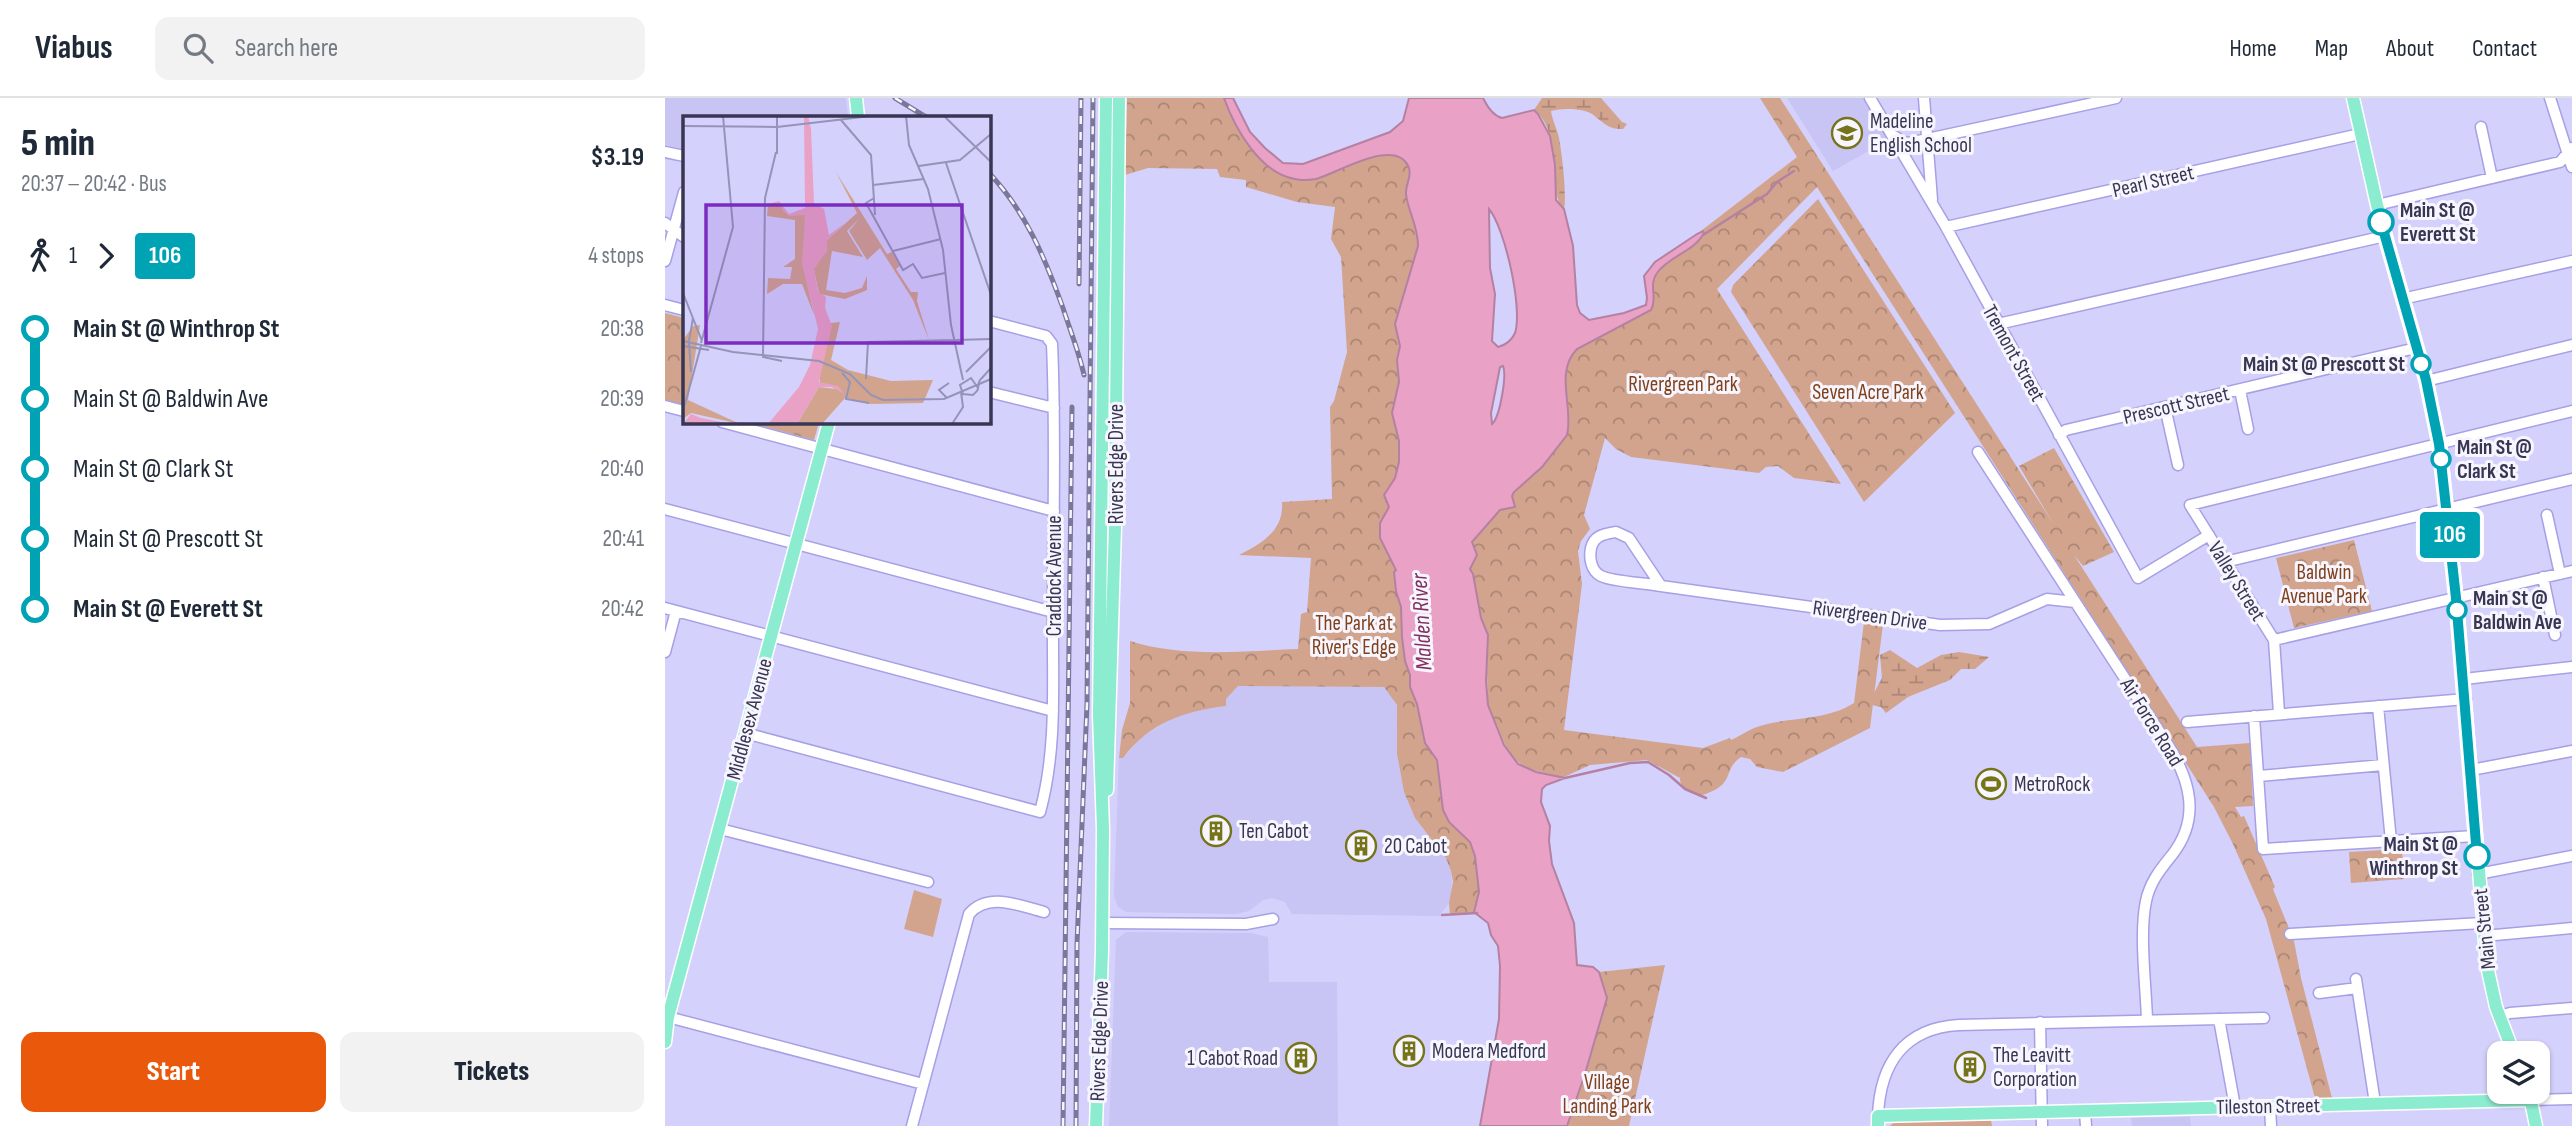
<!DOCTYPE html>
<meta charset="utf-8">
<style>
:root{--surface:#fff;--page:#f2f2f3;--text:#1f2937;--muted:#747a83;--line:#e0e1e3;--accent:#ea580c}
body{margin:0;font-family:"Sofia Sans Condensed",sans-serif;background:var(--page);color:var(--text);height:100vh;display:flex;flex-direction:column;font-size:26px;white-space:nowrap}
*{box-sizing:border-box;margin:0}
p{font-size:23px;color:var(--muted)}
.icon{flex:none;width:38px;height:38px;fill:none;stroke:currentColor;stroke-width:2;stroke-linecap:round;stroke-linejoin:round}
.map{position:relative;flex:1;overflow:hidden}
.details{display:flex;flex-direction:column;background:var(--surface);width:665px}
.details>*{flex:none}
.badge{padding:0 14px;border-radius:5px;font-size:24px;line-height:46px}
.controls{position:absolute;left:1822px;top:943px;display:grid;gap:14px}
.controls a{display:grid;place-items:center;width:63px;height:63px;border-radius:14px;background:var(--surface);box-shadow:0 2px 5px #0004;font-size:35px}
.map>.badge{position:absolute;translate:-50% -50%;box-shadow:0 0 0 4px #fff}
.legs{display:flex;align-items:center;gap:10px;height:77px;padding:0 21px;font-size:23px}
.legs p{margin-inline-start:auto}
.overview{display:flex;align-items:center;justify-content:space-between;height:119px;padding:0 21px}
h1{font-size:38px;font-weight:800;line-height:52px}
.action{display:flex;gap:14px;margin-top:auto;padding:14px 21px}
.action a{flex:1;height:80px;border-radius:14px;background:var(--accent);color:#fff;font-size:28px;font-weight:800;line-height:80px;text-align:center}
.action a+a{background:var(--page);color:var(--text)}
ul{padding:0 21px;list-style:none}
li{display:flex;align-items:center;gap:24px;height:70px;font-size:26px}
li i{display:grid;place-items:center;width:10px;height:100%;margin:0 9px;background:currentColor}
li i::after{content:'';width:18px;height:18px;margin:-9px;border:5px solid;border-radius:50%;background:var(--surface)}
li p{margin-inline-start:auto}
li:first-child i{background:linear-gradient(#0000 50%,currentColor 0)}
li:last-child i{background:linear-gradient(currentColor 50%,#0000 0)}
header{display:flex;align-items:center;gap:42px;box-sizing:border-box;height:98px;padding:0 35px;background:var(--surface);border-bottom:2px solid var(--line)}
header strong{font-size:33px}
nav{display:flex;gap:38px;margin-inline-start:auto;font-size:24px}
.search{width:490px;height:63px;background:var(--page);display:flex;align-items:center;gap:18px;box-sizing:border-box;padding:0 24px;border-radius:14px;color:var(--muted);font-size:26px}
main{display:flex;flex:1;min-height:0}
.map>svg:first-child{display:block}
.built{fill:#c8c4f3}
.green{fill:#d2a48d}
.wetland{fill:url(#wetland-marsh)}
.park{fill:url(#park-crowns)}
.water{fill:#e9a1c5;stroke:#b481a3;stroke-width:2;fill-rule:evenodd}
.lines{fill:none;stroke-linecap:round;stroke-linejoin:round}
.stream{stroke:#b481a3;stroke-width:2.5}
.minor-casing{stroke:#a6a0e5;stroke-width:13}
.major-casing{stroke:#fff;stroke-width:15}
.minor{stroke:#fff;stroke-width:10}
.major{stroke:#8cecd0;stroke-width:12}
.rail-casing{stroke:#7a779a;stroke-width:5}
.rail{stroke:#f7f6fe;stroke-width:2.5;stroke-dasharray:8;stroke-linecap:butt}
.line-1-casing{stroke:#fff;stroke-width:16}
.line-1{stroke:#00a3b4;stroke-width:10}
.stop-1-dot{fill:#fff;stroke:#00a3b4;stroke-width:3.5}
.labels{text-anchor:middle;stroke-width:6;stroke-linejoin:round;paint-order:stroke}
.poi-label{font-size:21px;fill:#393653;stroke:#f7f6fe;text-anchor:start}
.street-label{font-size:21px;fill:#393653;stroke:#f7f6fe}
.stop-label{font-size:21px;font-weight:bold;fill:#393653;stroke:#f7f6fe;text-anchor:start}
.park-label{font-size:21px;fill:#80411c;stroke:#f7f6fe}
.water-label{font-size:23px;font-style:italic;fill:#812f5e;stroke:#f7f6fe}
.inset-road{fill:none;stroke:#9693b8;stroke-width:2}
.view{fill:#7b2cbf;fill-opacity:0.15;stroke:#7b2cbf;stroke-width:3.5}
.inset-edge{fill:none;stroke:#393653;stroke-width:3.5}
</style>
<header>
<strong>Viabus</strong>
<div class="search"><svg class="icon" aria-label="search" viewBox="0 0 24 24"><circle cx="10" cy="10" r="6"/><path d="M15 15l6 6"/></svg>Search here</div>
<nav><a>Home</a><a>Map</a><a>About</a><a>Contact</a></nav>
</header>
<main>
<section class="details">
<div class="overview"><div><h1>5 min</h1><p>20:37 – 20:42 · Bus</p></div><b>$3.19</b></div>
<div class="legs"><svg class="icon" aria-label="walk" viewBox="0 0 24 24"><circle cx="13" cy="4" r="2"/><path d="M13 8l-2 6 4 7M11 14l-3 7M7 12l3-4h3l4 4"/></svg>1<svg class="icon" aria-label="forward" viewBox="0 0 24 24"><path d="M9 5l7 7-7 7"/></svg><b class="badge" style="background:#00a3b4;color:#fff">106</b><p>4 stops</p></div>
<ul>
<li><i style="color:#00a3b4"></i><b>Main St @ Winthrop St</b><p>20:38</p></li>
<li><i style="color:#00a3b4"></i><span>Main St @ Baldwin Ave</span><p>20:39</p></li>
<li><i style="color:#00a3b4"></i><span>Main St @ Clark St</span><p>20:40</p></li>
<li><i style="color:#00a3b4"></i><span>Main St @ Prescott St</span><p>20:41</p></li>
<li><i style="color:#00a3b4"></i><b>Main St @ Everett St</b><p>20:42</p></li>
</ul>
<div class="action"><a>Start</a><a>Tickets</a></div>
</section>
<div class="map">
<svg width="1907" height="1028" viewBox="0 0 1907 1028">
<defs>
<pattern id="wetland-marsh" width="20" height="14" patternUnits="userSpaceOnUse" patternTransform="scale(1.75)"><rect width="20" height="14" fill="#d2a48d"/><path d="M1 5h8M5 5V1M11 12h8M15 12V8" fill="none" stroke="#ab8676"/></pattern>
<pattern id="park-crowns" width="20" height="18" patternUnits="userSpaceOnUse" patternTransform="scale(1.75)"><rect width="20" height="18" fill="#d2a48d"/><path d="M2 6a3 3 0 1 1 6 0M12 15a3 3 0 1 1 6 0" fill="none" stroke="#ab8676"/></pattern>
</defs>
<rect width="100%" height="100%" fill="#d4d1fc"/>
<path class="built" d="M 0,0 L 181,0 L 183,19 L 19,19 L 19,52 L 0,47 Z
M 1122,0 L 1199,0 L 1223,42 L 1168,73 Z
M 573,588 L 719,589 L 732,607 L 732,656 L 739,694 L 750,720 L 781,760 L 786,773 L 787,795 L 784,805 L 774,818 L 627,816 L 620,804 L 607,800 L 598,802 L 584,813 L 571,816 L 461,814 L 453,809 L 449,798 L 454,660 L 458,660 L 477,639 L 506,621 L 535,611 L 561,608 L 561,601 Z
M 461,834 L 586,835 L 603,839 L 604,884 L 672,884 L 673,1028 L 444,1028 L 451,842 Z
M 1525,1019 L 1526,1028 L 1467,1028 L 1466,1020 Z"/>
<path class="green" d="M 249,792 L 277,801 L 268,839 L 239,831 Z"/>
<path class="wetland" d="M 877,0 L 936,0 L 957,24 L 962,26 L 958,31 C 943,32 938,24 927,16 C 917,10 897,10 886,13 C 887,22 892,30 894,40 C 897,56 902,97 899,111 C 880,91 900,36 869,12 Z
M 1225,552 L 1252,570 L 1276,557 L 1294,554 L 1324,559 L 1310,571 L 1296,571 L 1285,582 L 1243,599 L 1221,615 L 1216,609 L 1203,606 L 1217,580 L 1215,557 Z"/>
<path class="park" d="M 462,0 L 561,0 L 612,72 L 721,54 L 738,59 L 745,67 L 756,135 L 737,248 L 737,365 L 726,410 L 739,508 L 745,589 L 752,606 L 760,645 L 772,662 L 776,700 L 782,721 L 805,744 L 810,758 L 814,794 L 809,814 L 785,817 L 784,805 L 788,784 L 786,773 L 781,760 L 750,720 L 739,694 L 732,656 L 732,607 L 719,589 L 573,588 L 561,601 L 561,608 C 519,613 484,625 458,660 L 454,660 L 457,632 L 465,605 L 465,543 C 518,560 578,553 633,551 L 636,516 L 642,514 L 646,460 L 574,457 C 598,445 619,432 617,404 L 667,401 L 665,309 L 669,303 L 682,254 L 676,159 L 666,141 L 670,109 L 632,104 L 581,89 L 581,82 L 555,79 L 552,71 L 483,70 L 460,77 Z
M 1095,0 L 1115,0 L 1388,425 L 1354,368 L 1389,350 L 1449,454 L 1418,468 L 1409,457 L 1532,649 L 1585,645 L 1588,708 L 1570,709 L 1576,719 L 1579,718 L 1610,789 L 1608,791 L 1629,843 L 1636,880 L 1667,1000 L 1650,1000 L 1601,821 L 1568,746 L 1549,709 L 1152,89 L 1052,191 L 1176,386 L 1129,380 L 1113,368 L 1101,369 L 1094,375 L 966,359 L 951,351 L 940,340 L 919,417 L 925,431 L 916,443 L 913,453 L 917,486 L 899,632 L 1038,650 L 1065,640 L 1066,642 C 1075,638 1083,632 1092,629 C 1124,618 1159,624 1189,605 L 1199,524 L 1218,526 L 1205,630 L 1118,674 L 1092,669 L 1085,661 L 1076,659 C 1058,671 1070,685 1043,695 C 1035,699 1030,697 1022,692 C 1016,688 1015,684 1015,680 L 982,662 L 925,667 L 897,680 L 861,670 L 845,658 L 823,607 L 821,546 L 808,499 L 809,488 L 803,472 L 803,450 L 835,412 L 850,409 L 847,398 L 849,394 L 877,369 L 902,337 C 909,309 889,275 912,251 L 986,212 C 992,202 985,195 988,184 C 994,164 1021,157 1034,142 L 1032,136 L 1132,59 Z
M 1153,101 L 1290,315 L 1199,404 L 1066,194 L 1068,187 Z
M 0,215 L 19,220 L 19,307 L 0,302 Z
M 82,324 L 154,324 L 149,342 Z
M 1689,442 L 1707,513 L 1629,530 L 1611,460 Z
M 1737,751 L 1739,781 L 1686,785 L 1684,754 Z
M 1000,867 L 964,1028 L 902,1028 L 920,976 L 942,900 L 934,874 Z
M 1326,1022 L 1327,1028 L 1225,1028 L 1229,1024 Z"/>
<path class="water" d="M 559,0 L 568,0 L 585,34 L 600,50 L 618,65 L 638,66 L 725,34 L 738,23 L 744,0 L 818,0 C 822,8 828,18 837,20 L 869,12 L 873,16 L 885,38 L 890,67 L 891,102 L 899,111 L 908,148 L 912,207 L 915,215 L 924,222 L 959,215 L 981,207 L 982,200 L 979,178 L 990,164 L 1032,136 L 1038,133 L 1039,135 C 1029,154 1004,158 992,175 C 983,187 993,200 986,212 L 912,251 C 889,275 909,309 902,337 L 877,369 L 849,394 L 847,398 L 850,409 L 835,412 L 807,444 L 812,457 L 805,471 L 808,476 L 816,520 L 823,537 L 821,583 L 823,607 L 839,647 L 853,666 L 871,674 L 900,680 L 881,687 L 877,691 L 876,704 L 885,728 L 884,743 L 887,766 L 909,825 L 912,867 L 928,869 L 934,874 L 942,900 L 920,976 L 902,1028 L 815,1028 L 834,921 L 835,868 L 833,848 L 826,837 L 823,825 L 809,814 L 814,794 L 810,758 L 805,744 L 784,724 L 778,712 L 772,662 L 760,645 L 752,606 L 745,589 L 745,577 L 740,563 L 737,539 L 736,509 L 731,493 L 729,474 L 731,472 L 715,440 L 715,425 L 724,409 L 719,397 L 730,380 L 734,364 L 734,343 L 727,315 L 734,284 L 732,262 L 735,248 L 730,226 L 753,148 C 753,127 743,114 741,96 C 740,87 747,79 744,70 C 732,37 671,76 651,81 C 645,82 637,83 630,81 C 595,75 570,31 559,0 ZM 824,111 C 840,130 858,211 850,235 C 847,242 840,247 833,249 L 827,243 L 830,196 L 825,170 ZM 838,268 C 842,277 835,319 827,326 L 826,315 L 835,269 Z"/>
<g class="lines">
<path class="stream" d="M 1038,137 L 1102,96 L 1112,84 L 1129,73
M 900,680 L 965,665 L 983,664 L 1004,677 L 1020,691 L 1041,700
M 777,817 L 812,815"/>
<g class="minor-casing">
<path id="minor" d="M 1205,0 L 1281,129 L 1473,480 L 1544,437
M 1259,0 L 1267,102
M 1885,0 L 1907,69
M 1816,29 L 1827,80
M 1229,38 L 1238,44 L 1244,45 L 1451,0
M 0,54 L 19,58
M 1712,107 L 1895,64 L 1907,50
M 0,125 L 19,139
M 1281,129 L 1695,36
M 0,163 L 19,94
M 1737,201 L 1907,163
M 0,207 L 19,212
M 1333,226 L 1720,138
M 1761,283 L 1907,247
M 1575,292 L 1583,331
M 324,294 L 389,310
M 0,308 L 19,313
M 1500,309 L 1513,367
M 57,324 L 389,413
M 1394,337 L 1401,332 L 1751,250
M 1313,354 L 1503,647 C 1525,682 1536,720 1507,757 C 1495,772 1485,784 1481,803 C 1474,836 1481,887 1482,922
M 0,411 L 388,514
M 1882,417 L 1895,476
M 951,434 L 964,440 L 996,488 C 982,485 948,484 936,478 C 926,473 924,460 926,450 C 929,437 940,436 951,434 Z
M 1560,464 L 1907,381
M 1878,479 L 1890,537
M 996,488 L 1275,527 L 1324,526 L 1382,501 L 1410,504
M 0,510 L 388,613
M 1609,542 L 1907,473
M 0,554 L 11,513
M 1799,581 L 1907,569
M 1713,608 L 1726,743
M 1614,615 L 1609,542 L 1525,407 L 1907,313
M 1589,618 L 1598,751 L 1810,738
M 1522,624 L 1801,601
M 80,635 L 375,714 C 393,648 387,580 388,513 C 388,424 391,335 387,246 L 381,238 L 324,223
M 1806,672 L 1907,653
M 1594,678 L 1718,667
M 55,731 L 263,784
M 1813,776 L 1907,758
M 437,825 L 581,826 L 608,821
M 1625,836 L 1817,825
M 1819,838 L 1907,830
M 1691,881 L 1710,1005
M 1654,895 L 1692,890
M 1834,918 L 1845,915 L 1907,910
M 3,919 L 258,986
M 1554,921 L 1570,1009
M 1375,924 L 1377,1028
M 1866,1002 L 1907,1001
M 1605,1008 L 1606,1028
M 1420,1013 L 1421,1028
M 1213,1018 C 1215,966 1239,930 1294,927 L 1599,920
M 247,1028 L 304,816 C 323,793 355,808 379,814"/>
</g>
<g class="major-casing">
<path id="major" d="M 191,0 L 193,19
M 1688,0 L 1712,107 L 1761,283 L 1775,347 L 1791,500 L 1822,868 L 1831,909 L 1849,956
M 442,692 L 450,429 L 454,0
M 0,944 L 3,919 L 164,324
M 1864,994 L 1871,1028
M 431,1028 L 437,853 L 438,731 L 434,617 L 441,0
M 1213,1028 L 1213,1018 L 1866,1002"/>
</g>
<use href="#minor" class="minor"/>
<use href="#major" class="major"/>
<g class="rail-casing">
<path id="rail" d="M 230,0 L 261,19
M 324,75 C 361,114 380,160 398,210 C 405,232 414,254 419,277
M 414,186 L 416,0
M 398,1028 L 407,309
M 411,1028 L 412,846 L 422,606 L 428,0"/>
</g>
<use href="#rail" class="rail"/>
</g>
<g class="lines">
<g class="line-1-casing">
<path id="line-1" d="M 1716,124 L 1761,282 L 1774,346 L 1791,500 L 1812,758"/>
</g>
<use href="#line-1" class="line-1"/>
</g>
<defs>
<g id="school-ring" transform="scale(1.575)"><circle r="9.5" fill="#f7f6fe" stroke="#767419" stroke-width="1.5"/><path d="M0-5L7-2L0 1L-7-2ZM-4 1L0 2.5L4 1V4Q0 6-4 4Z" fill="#767419"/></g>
<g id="stadium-ring" transform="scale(1.575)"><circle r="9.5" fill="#f7f6fe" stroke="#767419" stroke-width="1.5"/><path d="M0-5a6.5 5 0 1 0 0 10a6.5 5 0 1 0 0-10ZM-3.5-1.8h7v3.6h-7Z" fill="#767419"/></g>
<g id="building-ring" transform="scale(1.575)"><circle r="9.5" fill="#f7f6fe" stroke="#767419" stroke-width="1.5"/><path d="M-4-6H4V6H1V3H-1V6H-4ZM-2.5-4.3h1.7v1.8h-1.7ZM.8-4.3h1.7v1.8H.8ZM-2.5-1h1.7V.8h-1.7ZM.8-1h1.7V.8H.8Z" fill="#767419"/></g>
</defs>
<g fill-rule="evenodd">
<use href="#school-ring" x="1182" y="35"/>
<use href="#stadium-ring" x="1326" y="686"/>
<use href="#building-ring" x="551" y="733"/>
<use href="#building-ring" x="696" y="748"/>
<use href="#building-ring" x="744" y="953"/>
<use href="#building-ring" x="636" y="960"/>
<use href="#building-ring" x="1305" y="969"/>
</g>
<g class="stop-1-dot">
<circle cx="1716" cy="124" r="12"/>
<circle cx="1756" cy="266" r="9"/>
<circle cx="1776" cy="361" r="9"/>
<circle cx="1792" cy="512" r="9"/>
<circle cx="1812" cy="758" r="12"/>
</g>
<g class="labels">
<g class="poi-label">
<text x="1205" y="30">Madeline<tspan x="1205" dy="24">English School</tspan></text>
<text x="1349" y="693">MetroRock</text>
<text x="574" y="740">Ten Cabot</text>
<text x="719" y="755">20 Cabot</text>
<text x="767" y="960">Modera Medford</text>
<text x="1328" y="964">The Leavitt<tspan x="1328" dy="24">Corporation</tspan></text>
<text x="613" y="967" text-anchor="end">1 Cabot Road</text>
</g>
<g class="street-label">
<text transform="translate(1488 83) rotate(-13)" y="7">Pearl Street</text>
<text transform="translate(1349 255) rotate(61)" y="7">Tremont Street</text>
<text transform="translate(1511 307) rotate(-13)" y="7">Prescott Street</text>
<text transform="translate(451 366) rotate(-90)" y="7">Rivers Edge Drive</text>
<text transform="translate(389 478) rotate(-90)" y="7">Craddock Avenue</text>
<text transform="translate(1572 483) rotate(58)" y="7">Valley Street</text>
<text transform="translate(1205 517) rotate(8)" y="7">Rivergreen Drive</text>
<text transform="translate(84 621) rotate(-75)" y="7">Middlesex Avenue</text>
<text transform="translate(1487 624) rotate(58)" y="7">Air Force Road</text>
<text transform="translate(1819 831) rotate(-96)" y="7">Main Street</text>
<text transform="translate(434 943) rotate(-88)" y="7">Rivers Edge Drive</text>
<text transform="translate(1603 1008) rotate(-1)" y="7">Tileston Street</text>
</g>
<g class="stop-label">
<text x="1735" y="119">Main St @<tspan x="1735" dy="24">Everett St</tspan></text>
<text x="1740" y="273" text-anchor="end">Main St @ Prescott St</text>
<text x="1792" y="356">Main St @<tspan x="1792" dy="24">Clark St</tspan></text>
<text x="1808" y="507">Main St @<tspan x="1808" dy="24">Baldwin Ave</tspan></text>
<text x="1793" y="753" text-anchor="end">Main St @<tspan x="1793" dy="24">Winthrop St</tspan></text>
</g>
<g class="park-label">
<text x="1018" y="293">Rivergreen Park</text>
<text x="1203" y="301">Seven Acre Park</text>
<text x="1659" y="481">Baldwin<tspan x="1659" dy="24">Avenue Park</tspan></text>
<text x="689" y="532">The Park at<tspan x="689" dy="24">River's Edge</tspan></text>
<text x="942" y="991">Village<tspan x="942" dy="24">Landing Park</tspan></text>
</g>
<g class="water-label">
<text transform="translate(756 524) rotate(-93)" y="8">Malden River</text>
</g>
</g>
<g transform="translate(18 18)">
<rect width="308" height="308" fill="#d4d1fc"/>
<path d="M 153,56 L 204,138 L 209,136 L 217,150 L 213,153 L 228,176 L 235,176 L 234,185 L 246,224 L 230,184 L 197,132 L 184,144 L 166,115 L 177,102 L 164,115 L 180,141 L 149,135 L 143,174 L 162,177 L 179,172 L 184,160 L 184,174 L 162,183 L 136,178 L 130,149 L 144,135 L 144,124 L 174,97 ZM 97,86 L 105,99 L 123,98 L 121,153 L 131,199 L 119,168 L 100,168 L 84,178 L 85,162 L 107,163 L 109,151 L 100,151 L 112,143 L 112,104 L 84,100 L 85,88 ZM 157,206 L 148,244 L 165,254 L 208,265 L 250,264 L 240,287 L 187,288 L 162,282 L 139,308 L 114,308 L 136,271 L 154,273 L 137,267 L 136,253 L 148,207 ZM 17,209 L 5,284 L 57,308 L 8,297 L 0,303 L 0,224 L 10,210 Z" fill="#d2a48d"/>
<path d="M 121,0 L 125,0 L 128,13 L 131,87 L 141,93 L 146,119 L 162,107 L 144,124 L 144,135 L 131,153 L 135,176 L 143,181 L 142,192 L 149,210 L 136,266 L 155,270 L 161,278 L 150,271 L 136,271 L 114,308 L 85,308 L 116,271 L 127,249 L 135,213 L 119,148 L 122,99 L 106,100 L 100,95 L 97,86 L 85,88 L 96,85 L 106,98 L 122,92 ZM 8,298 L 18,302 L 48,308 L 0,308 Z" fill="#e9a1c5"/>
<path class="inset-road" d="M 223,0 L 226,29 L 245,73 L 260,134 L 268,209 L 280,264M 261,0 L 308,46M 158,4 L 188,39 L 192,99M 0,10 L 94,11 L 188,0M 93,36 L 82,82 L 80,241 L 99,245M 94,38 L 94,0M 263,47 L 308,179M 236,50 L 277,44 L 308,18M 190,69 L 241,63M 191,82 L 183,87 L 220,154 L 230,148 L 239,162 L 262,157M 210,135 L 258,123M 0,177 L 19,225M 273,224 L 308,223M 0,225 L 50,236 L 136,245 L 167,258 L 188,279 L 200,284 L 261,283 L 308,263M 6,225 L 10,202M 6,227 L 8,256M 18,227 L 50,111 L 40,0M 0,230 L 26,234M 283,256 L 308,231M 159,257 L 167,266 L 163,283 L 186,287M 183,263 L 185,226 L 273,224M 295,272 L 288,262 L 277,269 L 280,278 L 290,279 L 294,275 L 295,273 L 296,266 L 297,264 L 308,252M 264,282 L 256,274 L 266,267M 0,295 L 18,230M 269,308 L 280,291 L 278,276"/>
<path class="view" d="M 23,89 L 279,89 L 279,227 L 23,227 Z"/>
<rect width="308" height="308" class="inset-edge"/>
</g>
</svg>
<div class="controls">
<a><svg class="icon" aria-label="layers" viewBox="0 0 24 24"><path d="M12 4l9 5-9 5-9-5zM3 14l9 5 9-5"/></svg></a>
</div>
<b class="badge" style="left:1785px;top:437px;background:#00a3b4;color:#fff">106</b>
</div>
</main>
